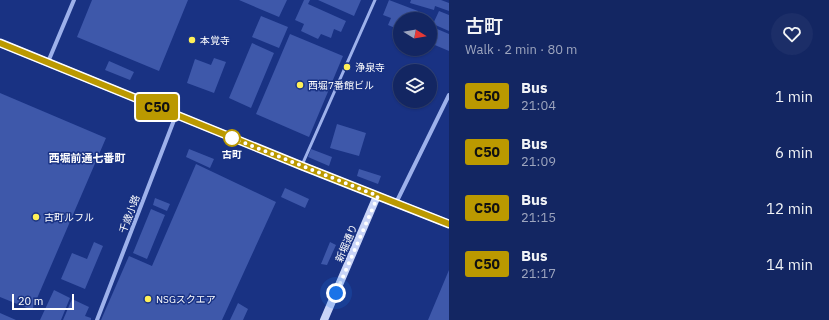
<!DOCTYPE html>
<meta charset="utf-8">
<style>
:root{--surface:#132662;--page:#1c2e68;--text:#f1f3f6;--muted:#9da5be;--line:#324377}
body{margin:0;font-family:"IBM Plex Sans","Noto Sans JP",sans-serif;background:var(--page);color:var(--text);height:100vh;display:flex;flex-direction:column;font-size:15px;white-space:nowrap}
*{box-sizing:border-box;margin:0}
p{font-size:13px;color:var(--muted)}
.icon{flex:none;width:22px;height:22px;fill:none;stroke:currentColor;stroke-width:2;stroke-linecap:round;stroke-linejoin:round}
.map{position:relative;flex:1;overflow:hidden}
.side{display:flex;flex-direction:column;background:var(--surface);width:380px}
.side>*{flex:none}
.badge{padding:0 8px;border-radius:3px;font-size:14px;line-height:26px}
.needle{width:26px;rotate:101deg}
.buttons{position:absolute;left:393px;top:12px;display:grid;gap:8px}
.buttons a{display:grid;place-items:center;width:44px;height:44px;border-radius:50%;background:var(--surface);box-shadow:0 1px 3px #0004,0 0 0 1px var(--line);font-size:20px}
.scale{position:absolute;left:12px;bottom:10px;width:62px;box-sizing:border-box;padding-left:4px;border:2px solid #fff;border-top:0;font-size:11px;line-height:14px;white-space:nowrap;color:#fff;-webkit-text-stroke:3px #193283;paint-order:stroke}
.you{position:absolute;width:20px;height:20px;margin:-10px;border:3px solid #fff;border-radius:50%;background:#1a73e8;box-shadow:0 0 0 6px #1a73e833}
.map>.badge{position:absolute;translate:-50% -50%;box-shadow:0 0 0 2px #fff}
.round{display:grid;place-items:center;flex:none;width:42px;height:42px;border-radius:21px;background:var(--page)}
.head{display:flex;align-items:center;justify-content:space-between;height:68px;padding:0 16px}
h1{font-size:19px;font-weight:600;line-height:30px}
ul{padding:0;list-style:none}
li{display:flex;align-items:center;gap:12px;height:56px;padding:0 16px}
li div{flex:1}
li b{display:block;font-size:15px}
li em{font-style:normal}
li .badge{min-width:44px;font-weight:700;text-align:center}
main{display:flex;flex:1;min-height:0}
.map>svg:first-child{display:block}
.building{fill:#3e58aa}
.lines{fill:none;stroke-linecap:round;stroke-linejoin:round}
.lane{stroke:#9db1eb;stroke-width:3}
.street{stroke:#9db1eb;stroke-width:4}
.secondary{stroke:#c9d4f8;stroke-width:8}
.line-casing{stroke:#fff;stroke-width:9}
.line{stroke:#b90;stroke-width:6}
.walk{stroke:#fff;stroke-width:4;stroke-dasharray:0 7.2}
.poi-dot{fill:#fff058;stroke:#193283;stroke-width:1.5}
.stop-dot{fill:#fff;stroke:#b90;stroke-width:2}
.labels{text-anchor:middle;stroke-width:3;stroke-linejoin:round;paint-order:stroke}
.poi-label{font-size:10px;fill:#fff;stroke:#193283;text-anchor:start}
.stop-label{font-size:10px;font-weight:bold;fill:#fff;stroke:#193283}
.street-label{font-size:10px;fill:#fff;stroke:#193283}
.neighbourhood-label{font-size:11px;font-weight:bold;fill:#fff;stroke:#193283}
</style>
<main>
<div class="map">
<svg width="449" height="320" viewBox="0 0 449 320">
<rect width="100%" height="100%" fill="#193283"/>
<path class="building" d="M 92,0 L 188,0 L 159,71 L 77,37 Z
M 239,0 L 287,0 L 279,17 Z
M 304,0 L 310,0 L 308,4 L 346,21 L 341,32 L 334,29 L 331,38 L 321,34 L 318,39 L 301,31 L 304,24 L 295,20 Z
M 318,0 L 361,0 L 354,16 Z
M 389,0 L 418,11 L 415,19 L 400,19 L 400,30 L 388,25 L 391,18 L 383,15 Z
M 411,0 L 441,0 L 449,3 L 449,11 L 435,6 L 434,10 L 410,3 Z
M 439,11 L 449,15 L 449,31 L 433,24 Z
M 261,16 L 288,27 L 279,48 L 252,37 Z
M 430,26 L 449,34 L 449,51 L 430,43 Z
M 290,34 L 343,56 L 309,137 L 256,114 Z
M 252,43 L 274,53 L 251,108 L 229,98 Z
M 214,58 L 226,62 L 214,93 L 187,83 L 195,59 L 211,65 Z
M 109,61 L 134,72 L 130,80 L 105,70 Z
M 0,93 L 106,138 L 32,310 L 0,297 Z
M 337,124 L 366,133 L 359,156 L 330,148 Z
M 189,149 L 214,159 L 210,168 L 186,157 Z
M 311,149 L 332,157 L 329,166 L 308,157 Z
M 196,164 L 276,202 L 222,320 L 101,320 L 129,256 L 152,266 Z
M 359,169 L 381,176 L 378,184 L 357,176 Z
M 285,188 L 309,199 L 305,208 L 281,197 Z
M 155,198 L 170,204 L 167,211 L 153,205 Z
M 151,209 L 165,215 L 147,259 L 133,253 Z
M 94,242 L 103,246 L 85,289 L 61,279 L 72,253 L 87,259 Z
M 330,242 L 336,245 L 327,265 L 321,264 Z
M 449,270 L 449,320 L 428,320 Z
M 54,290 L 70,298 L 61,320 L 40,320 Z
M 72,299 L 89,307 L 85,316 L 91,318 L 91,320 L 63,320 Z
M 238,303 L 248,309 L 243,320 L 230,320 Z
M 0,313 L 16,320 L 0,320 Z"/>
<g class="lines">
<path class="lane" d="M 302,165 L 375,0"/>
<path class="street" d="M 48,62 L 74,0
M 396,203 L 449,95
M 97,320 L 176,115"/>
<path class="secondary" d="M 0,43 L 302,166 L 449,224
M 324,320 L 377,196"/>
</g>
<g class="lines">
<g class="line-casing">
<path id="line" d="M 0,43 L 302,166 L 449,224"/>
</g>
<use href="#line" class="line"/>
<path class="walk" d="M 232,138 L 378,196 L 336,293"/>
</g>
<g class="poi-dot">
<circle cx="192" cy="40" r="4"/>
<circle cx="347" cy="67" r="4"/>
<circle cx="300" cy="85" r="4"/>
<circle cx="36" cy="217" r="4"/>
<circle cx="148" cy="299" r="4"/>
</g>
<circle class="stop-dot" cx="232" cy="138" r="8"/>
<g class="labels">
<g class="poi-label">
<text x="200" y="44">本覚寺</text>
<text x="355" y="71">浄泉寺</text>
<text x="308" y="89">西堀7番館ビル</text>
<text x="44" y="221">古町ルフル</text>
<text x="156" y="303">NSGスクエア</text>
</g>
<g class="stop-label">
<text x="232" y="158">古町</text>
</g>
<g class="street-label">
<text transform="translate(129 214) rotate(-69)" y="4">千歳小路</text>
<text transform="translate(346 243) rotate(-67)" y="4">新堀通り</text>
</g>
<g class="neighbourhood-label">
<text x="87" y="162">西堀前通七番町</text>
</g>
</g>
</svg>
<div class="buttons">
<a><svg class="needle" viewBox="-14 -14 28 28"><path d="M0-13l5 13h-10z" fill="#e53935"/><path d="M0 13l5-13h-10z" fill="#9da5be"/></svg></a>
<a><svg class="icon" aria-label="layers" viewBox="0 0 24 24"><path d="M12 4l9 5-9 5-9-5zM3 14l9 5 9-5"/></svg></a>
</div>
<div class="scale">20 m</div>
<div class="you" style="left:336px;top:293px"></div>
<b class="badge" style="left:157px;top:107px;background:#b90;color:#111">C50</b>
</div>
<section class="side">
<div class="head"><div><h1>古町</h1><p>Walk · 2 min · 80 m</p></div><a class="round"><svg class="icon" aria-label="heart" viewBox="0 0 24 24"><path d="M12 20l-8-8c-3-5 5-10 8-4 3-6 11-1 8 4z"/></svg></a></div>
<ul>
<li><span class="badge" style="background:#b90;color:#111">C50</span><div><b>Bus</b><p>21:04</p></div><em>1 min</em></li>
<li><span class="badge" style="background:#b90;color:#111">C50</span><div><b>Bus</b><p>21:09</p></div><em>6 min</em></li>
<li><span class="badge" style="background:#b90;color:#111">C50</span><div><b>Bus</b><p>21:15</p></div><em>12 min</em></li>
<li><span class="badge" style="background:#b90;color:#111">C50</span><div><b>Bus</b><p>21:17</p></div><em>14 min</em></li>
</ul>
</section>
</main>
